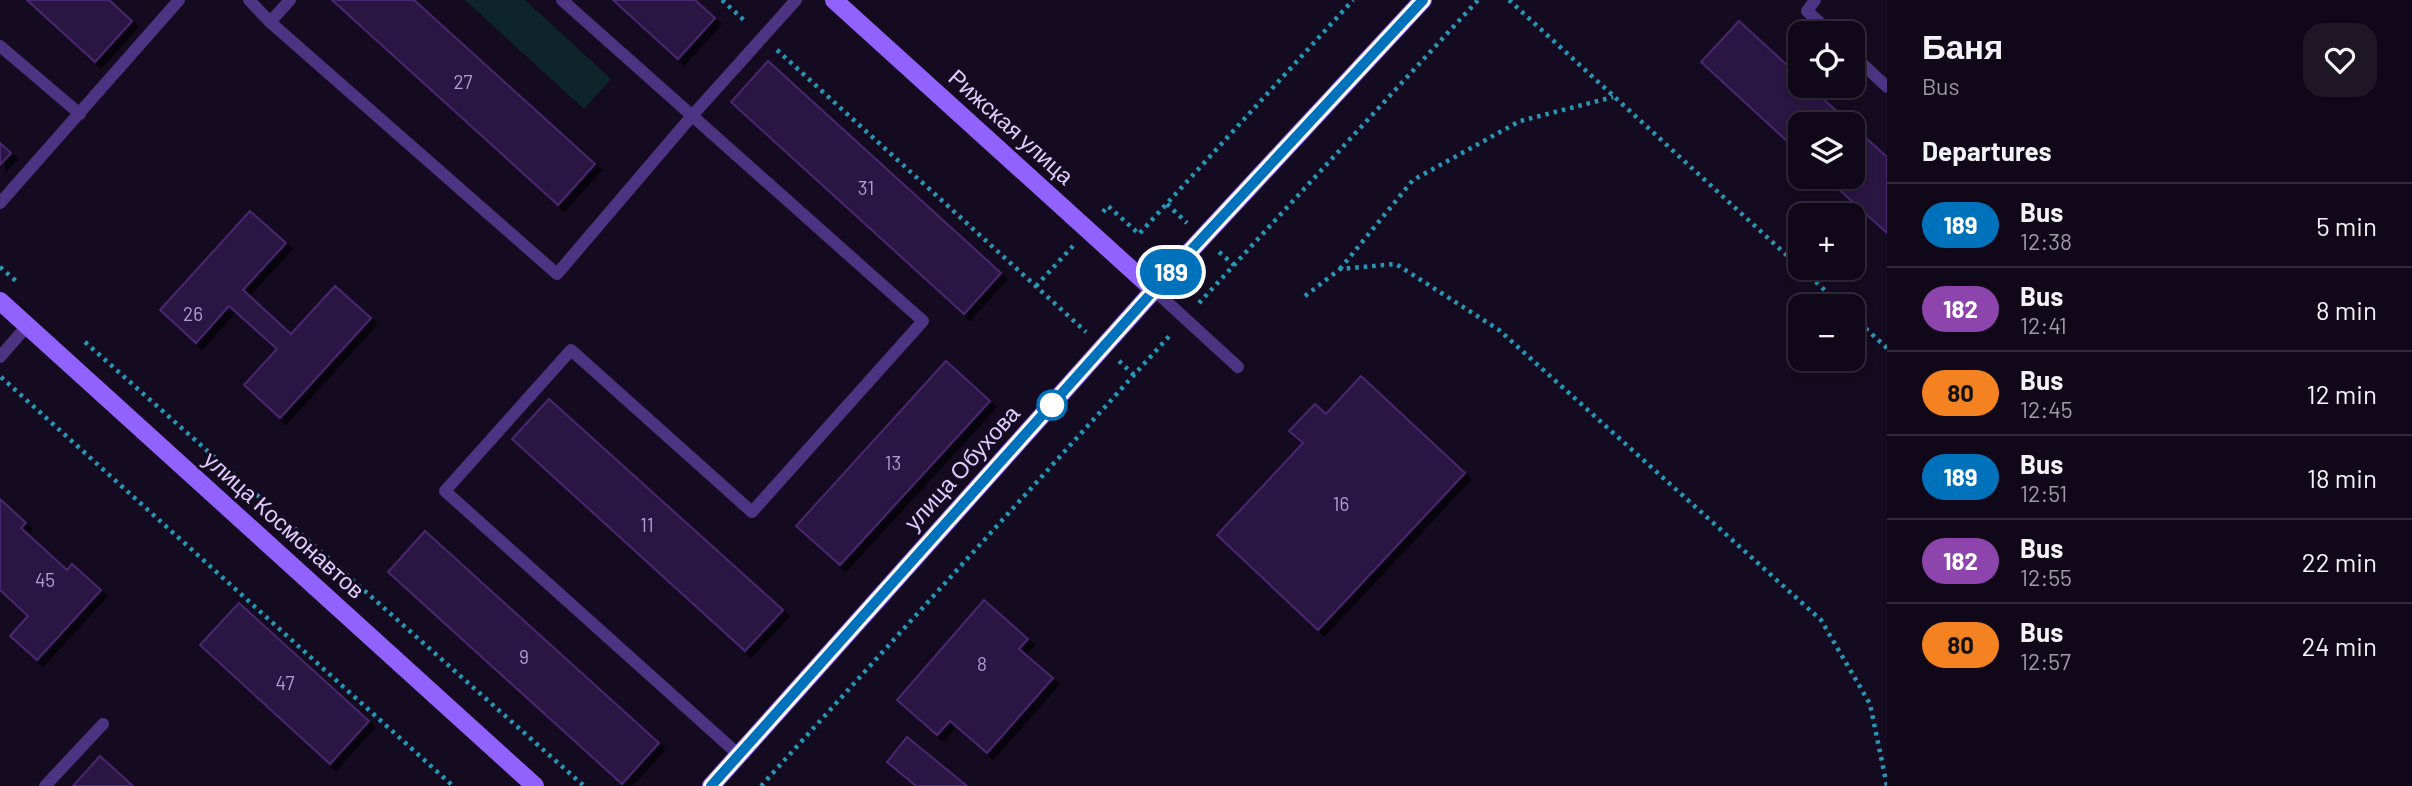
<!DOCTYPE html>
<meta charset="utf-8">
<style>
:root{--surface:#100818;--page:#1e1625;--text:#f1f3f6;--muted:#9c9aa2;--line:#302937}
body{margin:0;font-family:Barlow,sans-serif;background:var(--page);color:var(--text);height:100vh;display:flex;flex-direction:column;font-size:26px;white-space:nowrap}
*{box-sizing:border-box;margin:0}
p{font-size:23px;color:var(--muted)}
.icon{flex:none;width:38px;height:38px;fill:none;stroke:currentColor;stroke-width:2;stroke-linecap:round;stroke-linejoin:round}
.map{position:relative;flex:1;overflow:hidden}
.drawer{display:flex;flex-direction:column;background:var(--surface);width:525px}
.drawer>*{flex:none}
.badge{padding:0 14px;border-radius:23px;font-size:24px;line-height:46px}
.buttons{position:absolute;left:1788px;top:21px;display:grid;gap:14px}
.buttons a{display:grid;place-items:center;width:77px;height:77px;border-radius:14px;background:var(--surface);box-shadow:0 4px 10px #0003,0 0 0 2px var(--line);font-size:35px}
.map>.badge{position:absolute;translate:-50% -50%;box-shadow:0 0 0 4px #fff}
h2{padding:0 35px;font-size:26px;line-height:63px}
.round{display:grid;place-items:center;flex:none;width:74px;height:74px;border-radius:21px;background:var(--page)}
.summary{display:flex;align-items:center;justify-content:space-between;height:119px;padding:0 35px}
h1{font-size:33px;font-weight:700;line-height:52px}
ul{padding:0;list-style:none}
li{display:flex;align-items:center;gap:21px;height:84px;padding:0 35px;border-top:2px solid var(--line)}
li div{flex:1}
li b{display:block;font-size:26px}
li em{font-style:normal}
li .badge{min-width:77px;font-weight:700;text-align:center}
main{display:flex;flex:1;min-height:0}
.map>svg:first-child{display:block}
.green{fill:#0e242b}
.building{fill:#2c1642;stroke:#4a2770;stroke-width:2;filter:url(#shadow)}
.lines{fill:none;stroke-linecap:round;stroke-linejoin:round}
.path{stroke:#2697b7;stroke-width:4.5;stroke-dasharray:3.5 5;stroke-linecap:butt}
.lane{stroke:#4d3482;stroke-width:12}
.secondary{stroke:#9262ff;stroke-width:18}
.line-casing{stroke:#fff;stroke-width:16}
.line{stroke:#0072bc;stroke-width:10}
.stop-dot{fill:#fff;stroke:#0072bc;stroke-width:3.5}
.labels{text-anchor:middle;stroke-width:6;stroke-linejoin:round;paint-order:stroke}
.number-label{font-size:19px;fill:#b39ed0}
.street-label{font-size:23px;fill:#e0cbff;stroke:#150b20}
</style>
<main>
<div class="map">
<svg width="1887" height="786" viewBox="0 0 1887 786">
<defs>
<filter id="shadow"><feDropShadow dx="6" dy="6" stdDeviation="0" flood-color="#0009"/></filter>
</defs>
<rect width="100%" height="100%" fill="#150b20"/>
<path class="green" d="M 465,0 L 525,0 L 611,79 L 584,109 Z"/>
<path class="building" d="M 27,0 L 109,0 L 132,21 L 95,62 Z
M 332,0 L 414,0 L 595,164 L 558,205 Z
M 613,0 L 695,0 L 715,18 L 678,59 Z
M 1739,21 L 1801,78 L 1801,86 L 1809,86 L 1851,124 L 1801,124 L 1801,154 L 1701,62 Z
M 768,61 L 1001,273 L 964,314 L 731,102 Z
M 1853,126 L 1887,157 L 1887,233 L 1825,177 L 1853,177 Z
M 0,143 L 11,153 L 0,165 Z
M 250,211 L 286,243 L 243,290 L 291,334 L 335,286 L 371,318 L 280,418 L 244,385 L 277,349 L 229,306 L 196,343 L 160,310 Z
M 946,361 L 990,401 L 840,565 L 796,526 Z
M 1361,376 L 1465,473 L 1318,630 L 1217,535 L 1303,443 L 1289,431 L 1315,404 L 1326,414 Z
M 549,399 L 783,610 L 745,651 L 512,439 Z
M 0,499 L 26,523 L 21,528 L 67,570 L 72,564 L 101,590 L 37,660 L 10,636 L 28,616 L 0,590 Z
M 425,531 L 659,743 L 622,784 L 388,572 Z
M 984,600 L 1028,639 L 1019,649 L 1053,678 L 987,753 L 950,721 L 937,735 L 897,700 Z
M 239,603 L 369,721 L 330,764 L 200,645 Z
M 907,737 L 967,786 L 916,786 L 887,762 Z
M 100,756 L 133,786 L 73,786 Z"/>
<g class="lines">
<path class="path" d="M 722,0 L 747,23
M 1509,0 L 1842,306
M 777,50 L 1086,332
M 1167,204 L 1187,223
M 1103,212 L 1108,206 L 1139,234 L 1353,0
M 1219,252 L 1234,265
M 0,267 L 16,281
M 1340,269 L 1413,180 L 1520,121 L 1613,97
M 1036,286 L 1074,245
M 1305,296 L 1340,269 L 1396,264 L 1499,330 L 1821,620 L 1870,704 L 1887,786
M 1199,303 L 1478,0
M 1853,317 L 1887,348
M 85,342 L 584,786
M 1119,361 L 1134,375
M 1,377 L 453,786
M 761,786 L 1172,333"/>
<path class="lane" d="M 249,0 L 270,22 L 290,0
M 562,0 L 923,321 L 752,512 L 571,350 L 445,491 L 739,755
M 1815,0 L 1807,11 L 1831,33
M 270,22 L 557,274 L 691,117 L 796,0
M 0,46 L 80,114
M 1853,55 L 1887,87
M 0,203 L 179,0
M 1154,290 L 1238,367
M 0,357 L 27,326
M 45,786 L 103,724"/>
<path class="secondary" d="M 834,0 L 1154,290
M 0,301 L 535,786
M 711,786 L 1154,290 L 1423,0"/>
</g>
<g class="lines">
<g class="line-casing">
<path id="line" d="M 711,786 L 1154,290 L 1423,0"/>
</g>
<use href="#line" class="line"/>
</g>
<circle class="stop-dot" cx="1052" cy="405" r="14"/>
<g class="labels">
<g class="number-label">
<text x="463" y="89">27</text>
<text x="866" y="195">31</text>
<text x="193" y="321">26</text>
<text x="893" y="470">13</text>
<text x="1341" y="511">16</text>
<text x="647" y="532">11</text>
<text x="45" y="587">45</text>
<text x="524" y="664">9</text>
<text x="982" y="671">8</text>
<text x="285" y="690">47</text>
</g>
<g class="street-label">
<text transform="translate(1011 127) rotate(42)" y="8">Рижская улица</text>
<text transform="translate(962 468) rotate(-48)" y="8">улица Обухова</text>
<text transform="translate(284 525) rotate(42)" y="8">улица Космонавтов</text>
</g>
</g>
</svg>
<div class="buttons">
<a><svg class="icon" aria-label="locate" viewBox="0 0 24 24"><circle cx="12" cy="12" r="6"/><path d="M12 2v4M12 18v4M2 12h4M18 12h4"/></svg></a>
<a><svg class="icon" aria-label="layers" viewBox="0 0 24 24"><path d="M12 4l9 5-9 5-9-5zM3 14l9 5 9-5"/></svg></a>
<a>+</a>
<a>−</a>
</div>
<b class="badge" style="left:1171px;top:272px;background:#0072bc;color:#fff">189</b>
</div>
<section class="drawer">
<div class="summary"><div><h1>Баня</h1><p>Bus</p></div><a class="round"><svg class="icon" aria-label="heart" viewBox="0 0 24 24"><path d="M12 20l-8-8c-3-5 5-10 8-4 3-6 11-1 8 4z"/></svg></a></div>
<h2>Departures</h2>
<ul>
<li><span class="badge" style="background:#0072bc;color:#fff">189</span><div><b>Bus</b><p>12:38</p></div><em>5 min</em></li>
<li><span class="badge" style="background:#8e44ad;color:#fff">182</span><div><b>Bus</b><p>12:41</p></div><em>8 min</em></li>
<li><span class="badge" style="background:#f58220;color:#111">80</span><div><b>Bus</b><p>12:45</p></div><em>12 min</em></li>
<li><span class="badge" style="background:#0072bc;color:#fff">189</span><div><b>Bus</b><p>12:51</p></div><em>18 min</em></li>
<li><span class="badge" style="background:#8e44ad;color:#fff">182</span><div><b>Bus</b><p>12:55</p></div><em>22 min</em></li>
<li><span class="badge" style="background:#f58220;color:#111">80</span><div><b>Bus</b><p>12:57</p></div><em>24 min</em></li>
</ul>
</section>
</main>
